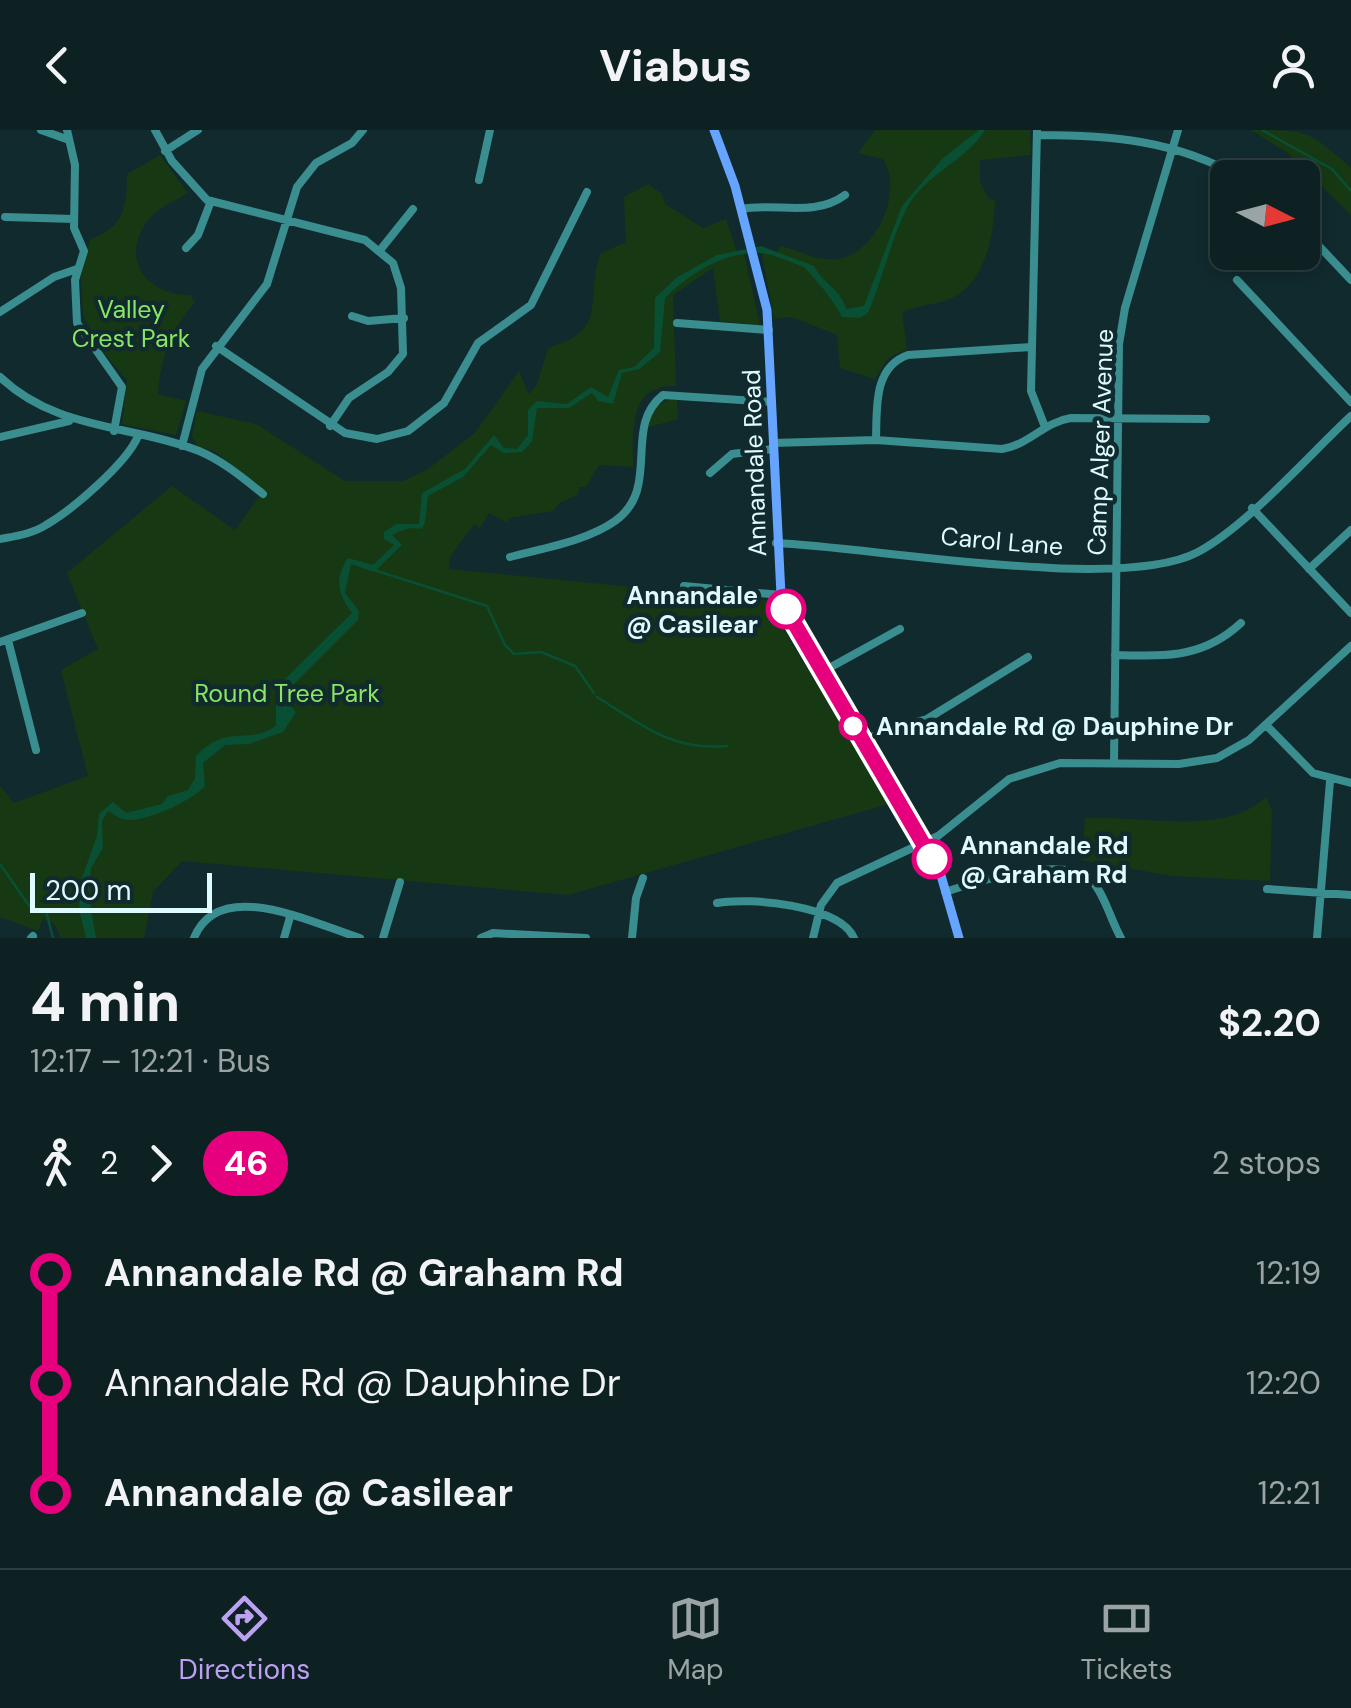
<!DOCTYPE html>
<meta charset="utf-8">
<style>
:root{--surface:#0d2022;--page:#16282a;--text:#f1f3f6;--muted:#9aa3a5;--line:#2d3e40;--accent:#bca0f2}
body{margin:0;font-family:"DM Sans",sans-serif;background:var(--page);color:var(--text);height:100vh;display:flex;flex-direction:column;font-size:38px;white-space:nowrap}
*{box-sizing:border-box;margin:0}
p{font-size:32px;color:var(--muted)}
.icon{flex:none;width:55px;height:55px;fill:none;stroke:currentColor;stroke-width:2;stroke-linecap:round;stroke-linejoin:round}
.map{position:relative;height:808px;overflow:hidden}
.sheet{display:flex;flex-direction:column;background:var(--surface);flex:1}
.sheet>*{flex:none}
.badge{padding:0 20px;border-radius:32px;font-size:35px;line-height:65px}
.needle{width:65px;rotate:96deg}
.controls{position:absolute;left:1210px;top:30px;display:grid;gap:20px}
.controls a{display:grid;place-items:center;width:110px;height:110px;border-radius:15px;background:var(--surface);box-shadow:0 5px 15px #0003,0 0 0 2px var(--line);font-size:50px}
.scale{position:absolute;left:30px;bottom:25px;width:182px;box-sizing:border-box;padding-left:10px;border:5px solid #defcff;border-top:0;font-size:28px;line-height:35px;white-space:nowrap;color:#defcff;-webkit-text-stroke:8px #112a2e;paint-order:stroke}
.map>.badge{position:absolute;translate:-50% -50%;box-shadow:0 0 0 5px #fff}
.legs{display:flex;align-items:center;gap:15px;height:110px;padding:0 30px;font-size:32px}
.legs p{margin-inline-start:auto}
.headline{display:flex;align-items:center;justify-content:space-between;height:170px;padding:0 30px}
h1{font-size:55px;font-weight:800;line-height:75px}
ul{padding:0 30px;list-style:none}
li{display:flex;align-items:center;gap:35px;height:110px;font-size:38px}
li i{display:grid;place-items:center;width:15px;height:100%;margin:0 12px;background:currentColor}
li i::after{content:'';width:25px;height:25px;margin:-12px;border:8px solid;border-radius:50%;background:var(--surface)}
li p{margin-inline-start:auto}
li:first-child i{background:linear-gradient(#0000 50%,currentColor 0)}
li:last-child i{background:linear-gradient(currentColor 50%,#0000 0)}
header{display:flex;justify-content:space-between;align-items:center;height:130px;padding:0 30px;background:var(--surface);font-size:45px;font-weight:800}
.dock{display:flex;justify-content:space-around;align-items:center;height:140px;border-top:2px solid var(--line);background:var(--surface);font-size:28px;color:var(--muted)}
.dock a{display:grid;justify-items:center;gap:5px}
.dock .on{color:var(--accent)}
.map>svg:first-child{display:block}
.green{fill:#163913}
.water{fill:#094f33}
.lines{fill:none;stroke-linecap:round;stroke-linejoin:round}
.stream{stroke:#094f33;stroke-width:2.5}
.minor{stroke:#3a8e8f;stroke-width:8}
.major{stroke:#65a4ff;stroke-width:9}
.line-1-casing{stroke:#fff;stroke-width:22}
.line-1{stroke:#e6007e;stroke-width:15}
.stop-1-dot{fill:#fff;stroke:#e6007e;stroke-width:5}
.labels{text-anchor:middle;stroke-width:9;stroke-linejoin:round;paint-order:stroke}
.park-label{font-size:25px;fill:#88e663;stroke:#112a2e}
.street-label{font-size:25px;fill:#defcff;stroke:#112a2e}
.stop-label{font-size:25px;font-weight:bold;fill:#defcff;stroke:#112a2e;text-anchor:start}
</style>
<header><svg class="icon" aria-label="back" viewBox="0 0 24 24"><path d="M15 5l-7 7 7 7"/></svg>Viabus<svg class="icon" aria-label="person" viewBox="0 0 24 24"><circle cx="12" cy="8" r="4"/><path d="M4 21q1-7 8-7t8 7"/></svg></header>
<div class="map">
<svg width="1351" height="808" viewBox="0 0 1351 808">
<rect width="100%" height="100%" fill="#112a2e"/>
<path class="green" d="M 875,0 L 1030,0 L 1031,25 L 980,30 L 980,52 L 989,69 L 995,70 C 994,103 987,149 954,167 C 939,175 919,174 902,183 L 907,219 L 888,228 L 875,249 L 840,238 L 837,205 L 792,187 L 774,189 L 761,120 L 774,125 L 781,116 C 802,121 822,134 843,128 C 879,117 903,61 883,29 L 858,23 Z
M 1251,0 C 1308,0 1308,0 1351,38 L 1351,85 L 1289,24 Z
M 160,25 L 188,63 C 176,70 157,79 148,90 C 119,129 146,165 190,165 L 195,172 C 170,201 161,227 158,264 L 186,271 L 176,305 L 122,294 L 127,250 L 99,217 L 83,185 L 81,148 L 90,109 C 124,98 127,77 127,44 Z
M 648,54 L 662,64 L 665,74 L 703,98 L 726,89 L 737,122 L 744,124 L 760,195 L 720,191 L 713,138 L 673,165 L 676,256 C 628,254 633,302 633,337 L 599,335 L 586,357 L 579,357 L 578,365 L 559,373 L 553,381 L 509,388 L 508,393 L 489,383 L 480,398 L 474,394 L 450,427 L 449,439 L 774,471 L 788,507 L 889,674 L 568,765 L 182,731 L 153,762 L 144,808 L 61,808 L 54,793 L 43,789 L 38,801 L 0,787 L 0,656 L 14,673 L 88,646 L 61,540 L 98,519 L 67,443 L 172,356 L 235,400 L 264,360 L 214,321 L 198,317 L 192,306 L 197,281 L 256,294 L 345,351 L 403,351 L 428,339 L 475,303 L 519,241 L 529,264 L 537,255 L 548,218 C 612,199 583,170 601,123 L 626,112 L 624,67 Z
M 668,270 L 677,270 L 678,289 L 646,298 L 655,276 Z
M 1266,667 L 1272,681 L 1270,751 L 1172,746 L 1082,730 L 1085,688 C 1140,685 1224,707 1266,667 Z"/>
<path class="water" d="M 979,0 L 985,0 C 968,28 930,43 911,71 C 896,93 881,154 868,183 L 860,188 L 842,187 C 832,168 818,152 804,137 C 790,132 772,123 758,123 C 723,122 688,145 665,168 L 660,222 L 639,239 L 622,243 L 613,274 L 598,271 L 592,263 L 569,278 L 537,278 L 532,311 L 522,322 L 504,323 L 491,315 L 463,347 L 428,366 C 422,421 426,385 392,405 L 402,415 L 374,442 L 351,434 L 345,463 L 359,481 L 358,490 L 286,562 L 287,572 L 296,582 L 283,602 L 249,614 L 225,615 L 203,633 L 205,656 C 193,670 142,695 122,689 C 117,687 113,683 108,681 L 102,691 L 103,718 L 91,738 L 88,763 L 96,808 L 86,808 L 79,779 L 82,748 L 97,706 L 99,684 L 113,672 L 126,683 L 162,674 L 168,666 L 188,660 L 195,648 L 196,626 C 228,593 246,616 276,596 L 276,558 L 352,483 C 338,464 334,449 348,428 L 373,435 L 394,415 L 384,409 L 384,402 L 396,394 L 419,394 L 422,363 L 465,339 L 494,305 L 504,318 L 517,319 L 528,305 L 528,280 L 537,271 L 567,274 L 591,257 L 608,267 L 619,240 L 634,237 L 654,218 L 655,168 L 676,148 L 717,125 L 761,116 L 814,136 C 823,154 841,159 846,179 L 864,176 L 902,76 L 943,28 Z"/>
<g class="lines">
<path class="stream" d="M 1262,0 L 1332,39 L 1351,61
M 374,440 L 487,476 L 505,515 L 514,524 L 541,522 L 575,536 L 594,563
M 597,567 C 642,595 672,621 727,616
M 0,734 L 30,777 L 46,781 L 53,808"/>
<path class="minor" d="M 41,0 L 69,10
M 67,0 L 75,35 L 74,98 L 84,121 L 75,150 L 77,193 L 122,257 L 114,301
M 155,0 L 172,31 L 207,70 L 365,110 L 393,133 L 401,158 L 403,224 L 388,242 L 349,268 L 330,296
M 1037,0 L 1031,261 L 1045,297
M 1037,5 C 1109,5 1177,10 1241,48
M 165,21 L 198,0
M 479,50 L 490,0
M 741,79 C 776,72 814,88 845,65
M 5,87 L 74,89
M 1302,98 L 1351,150
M 186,118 L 198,105 L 211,71
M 381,119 L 413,79
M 1237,150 L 1351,272
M 0,182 L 54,147 L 77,139
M 352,186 L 368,191 L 404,188
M 677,193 L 769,200
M 216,216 L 345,303 L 377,309 L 408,301 L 444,273 L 478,213 L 531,175 L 587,62
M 0,247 C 57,301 130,294 199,321 C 223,331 243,348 263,364
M 0,307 L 69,291
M 876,310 C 877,279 873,237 908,225 L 1031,217
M 773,313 L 876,310 L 1002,319 C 1029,315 1044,292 1071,288 L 1206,289
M 182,316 L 202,239 L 267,154 L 297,57 L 316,33 L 352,13 L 363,0
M 710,343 L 732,324 L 773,319
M 1252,378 L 1351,483
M 0,409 C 16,406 32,404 46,395 C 72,380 127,333 138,306
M 776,413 C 873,417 1121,463 1198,422 C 1248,395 1308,326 1351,286
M 510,427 C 543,418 587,411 615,391 C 662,358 622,297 663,265 L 772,272
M 1309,439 L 1351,400
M 684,456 L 781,465
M 8,510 L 36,620
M 0,512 L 82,483
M 1115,525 C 1165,526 1202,529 1241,493
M 820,543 L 900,499
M 1266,595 L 1313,643 L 1351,653
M 862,612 L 883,601 L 927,589 L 1028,527
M 1114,633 L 1119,214 L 1125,178 L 1178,0
M 1267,759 L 1351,765
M 945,762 C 975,752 1068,723 1092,751 C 1105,765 1111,791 1121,808
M 717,773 C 749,767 840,775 854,808
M 31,808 L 33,806
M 194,808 C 219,745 314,794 360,808
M 284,808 L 290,787
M 383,808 L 400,752
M 481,808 L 493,803 L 586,808
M 632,808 L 636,768 L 643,748
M 813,808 L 821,775 L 837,753 L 938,706 L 1009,649 L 1060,633 L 1179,634 L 1217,628 L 1249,610 L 1351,516
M 1317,808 L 1330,651"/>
<path class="major" d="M 714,0 L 735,56 L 767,180 L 781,465 L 800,509 L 940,742 L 959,808"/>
</g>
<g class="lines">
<g class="line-1-casing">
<path id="line-1" d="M 786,479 L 932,729"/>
</g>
<use href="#line-1" class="line-1"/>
</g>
<g class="stop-1-dot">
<circle cx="786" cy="479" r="18"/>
<circle cx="853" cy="596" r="12"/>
<circle cx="932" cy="729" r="18"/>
</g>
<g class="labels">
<g class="park-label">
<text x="131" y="188">Valley<tspan x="131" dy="29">Crest Park</tspan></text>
<text x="287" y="572">Round Tree Park</text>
</g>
<g class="street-label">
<text transform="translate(1100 312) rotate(-88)" y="9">Camp Alger Avenue</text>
<text transform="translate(754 333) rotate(-92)" y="9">Annandale Road</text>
<text transform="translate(1002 411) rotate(5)" y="9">Carol Lane</text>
</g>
<g class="stop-label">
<text x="758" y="474" text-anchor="end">Annandale<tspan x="758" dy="29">@ Casilear</tspan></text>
<text x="876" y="605">Annandale Rd @ Dauphine Dr</text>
<text x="960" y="724">Annandale Rd<tspan x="960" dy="29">@ Graham Rd</tspan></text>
</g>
</g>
</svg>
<div class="controls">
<a><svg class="needle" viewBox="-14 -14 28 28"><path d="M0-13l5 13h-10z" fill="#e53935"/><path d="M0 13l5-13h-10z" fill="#9aa3a5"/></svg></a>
</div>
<div class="scale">200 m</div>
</div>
<section class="sheet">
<div class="headline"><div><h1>4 min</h1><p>12:17 – 12:21 · Bus</p></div><b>$2.20</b></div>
<div class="legs"><svg class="icon" aria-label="walk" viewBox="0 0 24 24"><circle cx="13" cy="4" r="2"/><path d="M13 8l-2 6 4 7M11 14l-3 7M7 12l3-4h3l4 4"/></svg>2<svg class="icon" aria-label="forward" viewBox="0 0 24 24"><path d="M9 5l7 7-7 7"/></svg><b class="badge" style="background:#e6007e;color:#fff">46</b><p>2 stops</p></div>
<ul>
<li><i style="color:#e6007e"></i><b>Annandale Rd @ Graham Rd</b><p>12:19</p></li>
<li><i style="color:#e6007e"></i><span>Annandale Rd @ Dauphine Dr</span><p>12:20</p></li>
<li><i style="color:#e6007e"></i><b>Annandale @ Casilear</b><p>12:21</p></li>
</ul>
</section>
<nav class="dock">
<a class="on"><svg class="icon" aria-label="directions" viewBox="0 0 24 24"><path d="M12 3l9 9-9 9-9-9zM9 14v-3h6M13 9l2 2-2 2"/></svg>Directions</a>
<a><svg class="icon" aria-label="map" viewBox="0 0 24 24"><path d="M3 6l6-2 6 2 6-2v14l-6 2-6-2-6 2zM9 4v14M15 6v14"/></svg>Map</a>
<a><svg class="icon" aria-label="tickets" viewBox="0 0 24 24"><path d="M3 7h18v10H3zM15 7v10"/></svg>Tickets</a>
</nav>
